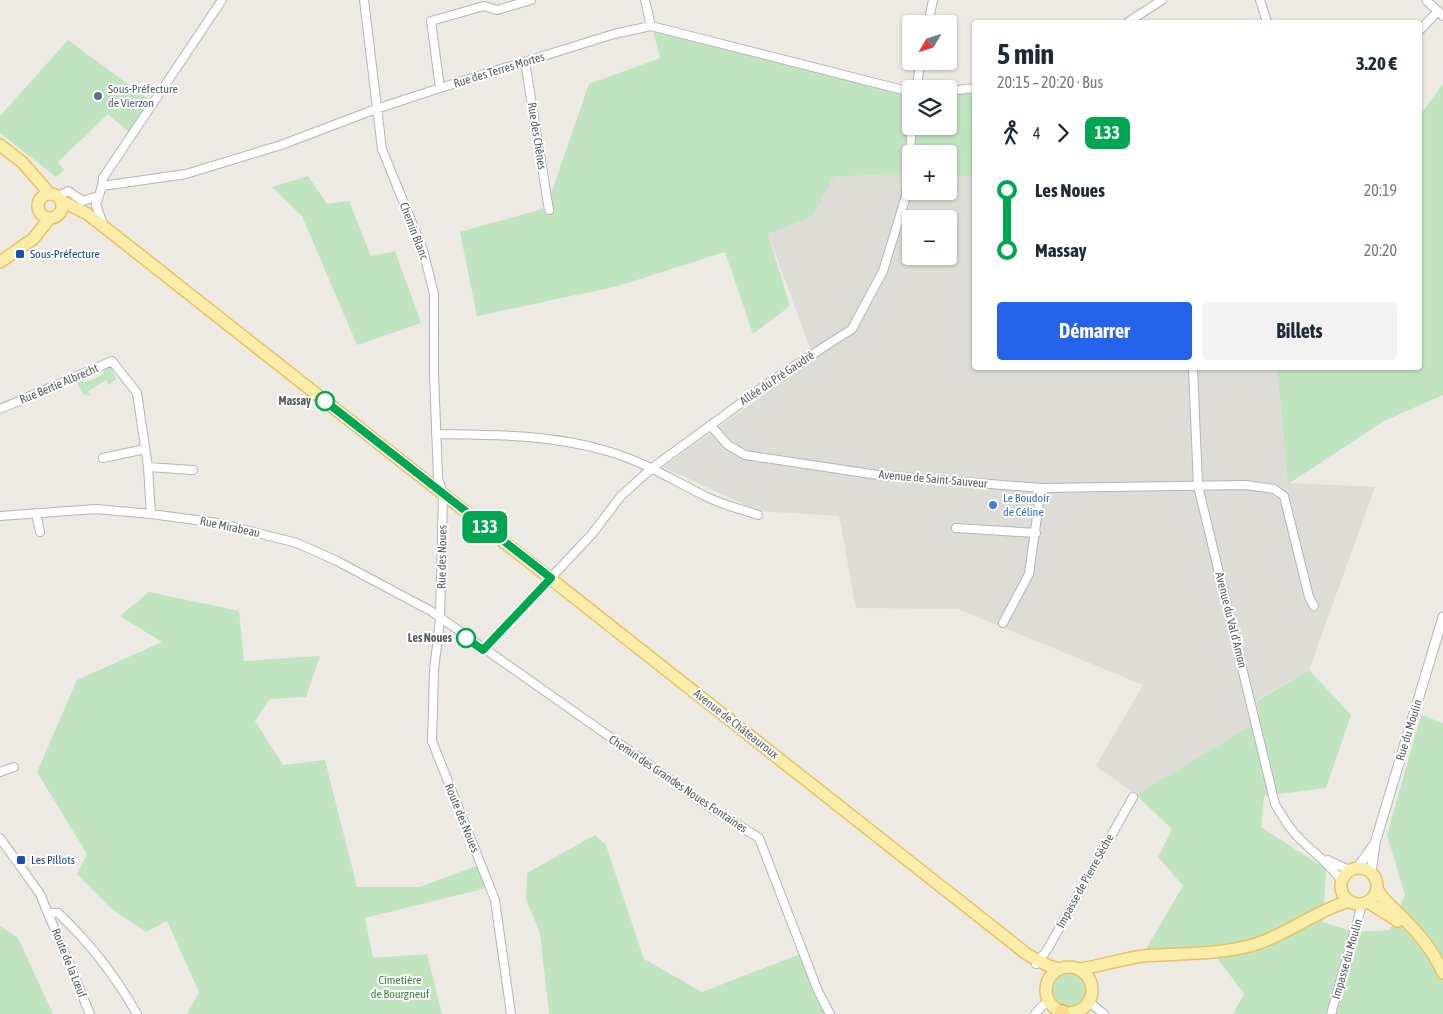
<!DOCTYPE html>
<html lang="fr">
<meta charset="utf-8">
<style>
:root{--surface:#fff;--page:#f2f2f3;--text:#1f2937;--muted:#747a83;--accent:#2563eb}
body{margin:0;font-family:"Asap Condensed",sans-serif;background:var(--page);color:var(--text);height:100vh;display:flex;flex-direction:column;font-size:19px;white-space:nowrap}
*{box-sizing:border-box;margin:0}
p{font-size:16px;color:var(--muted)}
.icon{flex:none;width:28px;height:28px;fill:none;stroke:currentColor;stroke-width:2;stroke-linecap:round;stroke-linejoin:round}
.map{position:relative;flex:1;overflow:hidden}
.drawer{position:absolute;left:972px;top:20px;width:450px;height:350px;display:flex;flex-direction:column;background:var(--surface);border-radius:5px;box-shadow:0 1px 4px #0004}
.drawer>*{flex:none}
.badge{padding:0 10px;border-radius:8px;font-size:18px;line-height:32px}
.needle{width:32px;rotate:231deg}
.buttons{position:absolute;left:902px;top:15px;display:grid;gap:10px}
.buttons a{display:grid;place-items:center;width:55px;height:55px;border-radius:5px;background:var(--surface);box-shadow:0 1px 4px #0004;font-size:25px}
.map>.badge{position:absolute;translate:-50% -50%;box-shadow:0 0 0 2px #fff}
.legs{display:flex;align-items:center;gap:8px;height:55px;padding:0 25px;font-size:16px}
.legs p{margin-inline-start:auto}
.headline{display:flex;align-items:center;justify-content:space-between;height:85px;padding:0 25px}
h1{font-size:28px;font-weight:700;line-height:38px}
.primary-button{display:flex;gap:10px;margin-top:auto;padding:10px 25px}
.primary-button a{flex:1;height:58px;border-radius:5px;background:var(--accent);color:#fff;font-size:20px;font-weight:700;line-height:58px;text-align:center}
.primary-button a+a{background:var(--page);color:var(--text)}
ul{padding:0 25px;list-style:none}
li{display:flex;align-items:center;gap:18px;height:60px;font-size:19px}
li i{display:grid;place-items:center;width:8px;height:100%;margin:0 6px;background:currentColor}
li i::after{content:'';width:12px;height:12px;margin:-6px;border:4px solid;border-radius:50%;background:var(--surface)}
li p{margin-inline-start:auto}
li:first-child i{background:linear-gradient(#0000 50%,currentColor 0)}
li:last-child i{background:linear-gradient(currentColor 50%,#0000 0)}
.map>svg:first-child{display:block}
.industrial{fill:#dedcd7;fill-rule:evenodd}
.green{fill:#c0e3c0}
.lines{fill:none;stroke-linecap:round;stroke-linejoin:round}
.minor-casing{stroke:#b3b5b9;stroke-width:10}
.tertiary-casing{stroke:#b3b5b9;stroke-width:11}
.primary-casing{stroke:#e9c25f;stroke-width:14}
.motorway-casing{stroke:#e39f0d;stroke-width:16}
.minor{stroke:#fff;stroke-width:8}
.tertiary{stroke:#fff;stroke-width:9}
.primary{stroke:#faedaa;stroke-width:11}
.motorway{stroke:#f7dc90;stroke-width:14}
.line-1-casing{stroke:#fff;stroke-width:11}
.line-1{stroke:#00a651;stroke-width:8}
.service-dot{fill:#5c6f8a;stroke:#fff;stroke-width:2}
.transit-dot{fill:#1a4fb4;stroke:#fff;stroke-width:2}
.stop-1-dot{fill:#fff;stroke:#00a651;stroke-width:2.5}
.shop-dot{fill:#3f7fe0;stroke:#fff;stroke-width:2}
.labels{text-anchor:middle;stroke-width:4;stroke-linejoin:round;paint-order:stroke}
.street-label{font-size:12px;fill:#5b5e62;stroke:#fff}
.service-label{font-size:12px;fill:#4e5e75;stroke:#fff;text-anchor:start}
.transit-label{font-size:12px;fill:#164399;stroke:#fff;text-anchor:start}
.stop-label{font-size:12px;font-weight:bold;fill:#5b5e62;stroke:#fff;text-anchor:end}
.shop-label{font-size:12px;fill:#366cbe;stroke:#fff;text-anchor:start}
.park-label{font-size:12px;fill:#3a833d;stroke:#fff}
</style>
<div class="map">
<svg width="1443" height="1014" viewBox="0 0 1443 1014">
<rect width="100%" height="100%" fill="#edeae3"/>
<path class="industrial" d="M 898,173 L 911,174 L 911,191 L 949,191 L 949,176 L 975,177 L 975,368 L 1277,368 L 1288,483 L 1375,487 L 1309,670 L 1257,700 L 1260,720 L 1136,795 L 1096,766 L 1143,685 L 958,609 L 856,608 L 839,516 L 758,511 L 663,467 L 814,359 L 768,234 L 813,216 L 834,175 ZM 911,219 L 949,219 L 949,256 L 911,256 Z"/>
<path class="green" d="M 652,26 L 896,92 L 911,92 L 911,126 L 949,126 L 949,92 L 975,88 L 975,177 L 949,176 L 949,154 L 911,154 L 911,174 L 834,176 L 813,216 L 768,234 L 790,306 L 753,334 L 725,252 L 618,286 L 477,316 L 460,232 L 546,208 L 589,84 L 660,58 Z
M 68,40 L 152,102 L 131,134 L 108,114 L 58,162 L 64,170 L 56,177 L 0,133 L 0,116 Z
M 1443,84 L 1443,395 L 1384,421 L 1288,484 L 1277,368 L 1420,368 L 1420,115 Z
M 308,176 L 327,204 L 349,201 L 371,256 L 395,251 L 421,323 L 357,345 L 302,216 L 272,187 Z
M 108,366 L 111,367 L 116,379 L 109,385 L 106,380 L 88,391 L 91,396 L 83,394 L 76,380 L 81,377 L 84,383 L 104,374 L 102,368 Z
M 149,592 L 239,611 L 244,661 L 320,656 L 306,697 L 270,699 L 255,721 L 283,765 L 325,760 L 357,887 L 419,887 L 477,866 L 486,888 L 365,918 L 373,958 L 427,954 L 442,1014 L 187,1014 L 199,992 L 167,921 L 146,932 L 113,910 L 77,874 L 87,854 L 37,772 L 77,680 L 162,642 L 120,616 Z
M 1309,670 L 1351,715 L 1326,788 L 1264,796 L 1261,827 L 1326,869 L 1323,922 L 1354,932 L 1390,930 L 1405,895 L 1387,835 L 1421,715 L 1443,723 L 1443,1014 L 1233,1014 L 1244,994 L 1209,947 L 1146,949 L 1183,886 L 1158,857 L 1172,829 L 1136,795 L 1260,720 L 1257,701 Z
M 595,835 L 606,845 L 644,959 L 702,992 L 803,953 L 835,1014 L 549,1014 L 540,933 L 526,899 L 527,873 Z
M 0,926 L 18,938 L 53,1014 L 0,1014 Z
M1052 990a17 17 0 1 1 34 0a17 17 0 1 1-34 0Z"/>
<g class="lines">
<g class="minor-casing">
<path id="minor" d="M 364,0 L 382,149 L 423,250 L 434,294 L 434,374 L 438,478 L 443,494 L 440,620 L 434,670 L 432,741 L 495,900 L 511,1014
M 645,0 L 651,26
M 1260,0 L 1267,22
M 1426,0 L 1443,16
M 1128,22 L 1162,0
M 928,24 L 933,0
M 1420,30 L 1438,11
M 525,62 L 549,210
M 440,88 L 431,21 L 484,6 L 497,10 L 531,0
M 916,89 L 921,61
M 949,91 L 975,88
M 102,186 L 103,178 L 222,0
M 58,196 L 68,191 L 83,201 L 98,196
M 103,224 L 96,205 L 102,186 L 186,174 L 281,145 L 376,109 L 440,88 L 614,34 L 651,26 L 911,92
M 1193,368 L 1198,486 L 1275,804 C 1282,816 1289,829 1300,839 C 1314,853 1329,863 1341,880
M 0,409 L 112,361 L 137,393 L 148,467 L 151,514
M 710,425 L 728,445 L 745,455 L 878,475 L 1041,488 L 1246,485 L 1274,489 L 1284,496 L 1309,597 L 1314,606
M 436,434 C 494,435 551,434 607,451 C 643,461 674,481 707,497 C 723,505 741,509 758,515
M 103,458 L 145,449
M 148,467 L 193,470
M 36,513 L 40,532
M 0,516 L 96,509 L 151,514 L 218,523 L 297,543 L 337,561 L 431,611 L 711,808 L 759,838 L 818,991 L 830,1014
M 956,528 L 1036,533
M 1003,623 L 1029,574 L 1041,488
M 483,650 L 592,534 L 621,496 L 652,468 L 774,379 L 852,329 L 883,271 L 906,196 L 912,126
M 0,772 L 14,767
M 0,838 L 40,894 L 90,1014
M 1328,860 L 1349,870
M 48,913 L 58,913 C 90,943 115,975 137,1014
M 1036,964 L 1047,950 L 1133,797
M 1089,1002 L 1104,1014
M 1035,1014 L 1042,1006 L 1050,1001
M 1331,1014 L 1360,912 L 1361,904"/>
</g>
<g class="tertiary-casing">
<path id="tertiary" d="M 1358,867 L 1374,845
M 1371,873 L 1375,843 L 1443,617"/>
</g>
<g class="primary-casing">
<path id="primary" d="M 0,145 L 23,163 L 49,193
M38 206a12 12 0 1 1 24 0a12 12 0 1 1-24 0Z
M 61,201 L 86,213 L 103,226 L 1028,955 L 1049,966 L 1059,969
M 0,262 L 33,239 L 50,218
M1341 886a18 18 0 1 1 36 0a18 18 0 1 1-36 0Z
M 1377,889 L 1382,897 C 1405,920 1430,942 1443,973
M 1368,902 L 1398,921
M1046 990a23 23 0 1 1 46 0a23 23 0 1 1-46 0Z
M 1080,969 C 1101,966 1121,959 1143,956 C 1180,953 1217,955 1253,945 C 1287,935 1315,911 1349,901"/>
</g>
<g class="motorway-casing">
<path id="motorway" d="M 1062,1012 L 1063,1014"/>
</g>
<use href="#minor" class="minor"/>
<use href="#tertiary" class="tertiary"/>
<use href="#primary" class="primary"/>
<use href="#motorway" class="motorway"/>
</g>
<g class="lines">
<g class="line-1-casing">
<path id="line-1" d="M 325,401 L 551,578 L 483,650 L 466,638"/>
</g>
<use href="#line-1" class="line-1"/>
</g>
<circle class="service-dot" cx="98" cy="96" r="5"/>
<g class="transit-dot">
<rect x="15" y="249" width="10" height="10" rx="2.5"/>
<rect x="16" y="855" width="10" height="10" rx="2.5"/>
</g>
<g class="stop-1-dot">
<circle cx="325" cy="401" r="9"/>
<circle cx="466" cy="638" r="9"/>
</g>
<circle class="shop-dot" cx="993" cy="505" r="5"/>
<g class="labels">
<g class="street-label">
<text transform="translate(499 70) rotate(-17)" y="4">Rue des Terres Mortes</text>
<text transform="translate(537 136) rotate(81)" y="4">Rue des Chênes</text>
<text transform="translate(414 231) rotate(69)" y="4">Chemin Blanc</text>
<text transform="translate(777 378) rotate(-34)" y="4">Allée du Pré Gaudré</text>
<text transform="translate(59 384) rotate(-23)" y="4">Rue Bertie Albrecht</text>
<text transform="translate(933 479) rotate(5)" y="4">Avenue de Saint-Sauveur</text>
<text transform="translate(230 527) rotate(12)" y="4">Rue Mirabeau</text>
<text transform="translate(442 557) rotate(-89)" y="4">Rue des Noues</text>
<text transform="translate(1231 620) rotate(76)" y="4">Avenue du Val d’Arnon</text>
<text transform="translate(736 724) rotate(38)" y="4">Avenue de Châteauroux</text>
<text transform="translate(1409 730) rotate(-73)" y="4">Rue du Moulin</text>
<text transform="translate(678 784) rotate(34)" y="4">Chemin des Grandes Noues Fontaines</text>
<text transform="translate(462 818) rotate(68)" y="4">Route des Noues</text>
<text transform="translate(1085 881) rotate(-61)" y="4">Impasse de Pierre Sèche</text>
<text transform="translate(1347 959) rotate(-74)" y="4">Impasse du Moulin</text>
<text transform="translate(69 963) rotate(68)" y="4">Route de la Lœuf</text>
</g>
<g class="service-label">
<text x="108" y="93">Sous-Préfecture<tspan x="108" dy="14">de Vierzon</tspan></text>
</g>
<g class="transit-label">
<text x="30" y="258">Sous-Préfecture</text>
<text x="31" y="864">Les Pillots</text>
</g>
<g class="stop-label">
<text x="311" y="405">Massay</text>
<text x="452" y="642">Les Noues</text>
</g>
<g class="shop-label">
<text x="1003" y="502">Le Boudoir<tspan x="1003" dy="14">de Céline</tspan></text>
</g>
<g class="park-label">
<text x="400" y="984">Cimetière<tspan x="400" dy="14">de Bourgneuf</tspan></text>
</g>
</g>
</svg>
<div class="buttons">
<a><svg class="needle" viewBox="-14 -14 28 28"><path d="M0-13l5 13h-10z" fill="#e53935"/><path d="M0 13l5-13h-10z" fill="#747a83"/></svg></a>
<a><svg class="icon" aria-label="layers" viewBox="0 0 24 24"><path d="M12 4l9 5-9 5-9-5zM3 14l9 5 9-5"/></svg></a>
<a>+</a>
<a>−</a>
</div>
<b class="badge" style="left:485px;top:527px;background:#00a651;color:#fff">133</b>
<section class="drawer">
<div class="headline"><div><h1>5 min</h1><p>20:15 – 20:20 · Bus</p></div><b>3.20 €</b></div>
<div class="legs"><svg class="icon" aria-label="walk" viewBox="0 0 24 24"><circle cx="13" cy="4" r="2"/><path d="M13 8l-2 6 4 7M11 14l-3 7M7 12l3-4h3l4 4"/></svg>4<svg class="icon" aria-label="forward" viewBox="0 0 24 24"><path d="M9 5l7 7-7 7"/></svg><b class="badge" style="background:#00a651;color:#fff">133</b></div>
<ul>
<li><i style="color:#00a651"></i><b>Les Noues</b><p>20:19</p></li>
<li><i style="color:#00a651"></i><b>Massay</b><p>20:20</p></li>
</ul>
<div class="primary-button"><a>Démarrer</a><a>Billets</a></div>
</section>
</div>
